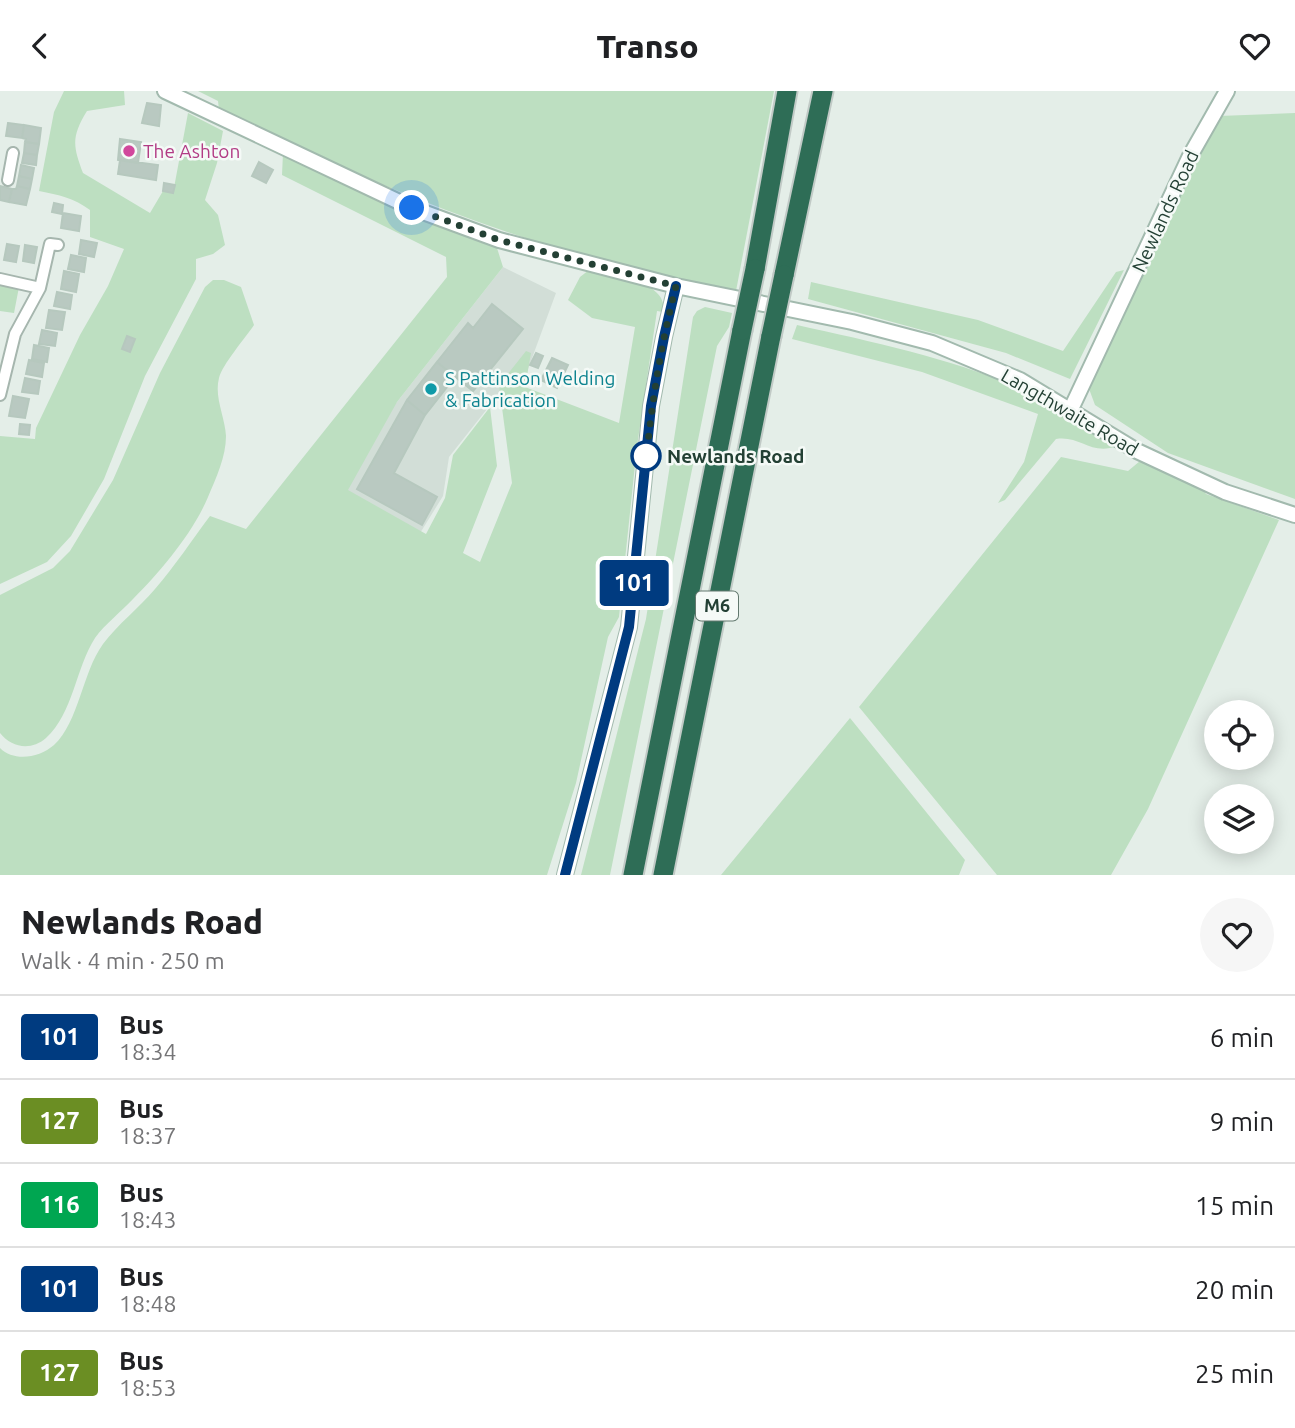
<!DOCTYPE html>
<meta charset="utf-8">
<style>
:root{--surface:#fff;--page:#f6f6f6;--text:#202124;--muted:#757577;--line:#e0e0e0}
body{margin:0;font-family:Ubuntu,sans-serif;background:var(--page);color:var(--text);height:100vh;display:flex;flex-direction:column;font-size:26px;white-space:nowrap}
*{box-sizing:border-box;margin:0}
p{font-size:23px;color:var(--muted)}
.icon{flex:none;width:38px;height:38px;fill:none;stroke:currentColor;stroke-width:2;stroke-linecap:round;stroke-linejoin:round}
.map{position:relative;height:784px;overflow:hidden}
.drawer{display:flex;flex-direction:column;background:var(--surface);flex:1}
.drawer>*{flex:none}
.badge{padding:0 14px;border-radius:5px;font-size:24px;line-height:46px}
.buttons{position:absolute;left:1204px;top:609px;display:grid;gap:14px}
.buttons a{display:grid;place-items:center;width:70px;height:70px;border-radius:50%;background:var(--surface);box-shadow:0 4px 18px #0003;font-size:35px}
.you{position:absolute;width:35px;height:35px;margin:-18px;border:5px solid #fff;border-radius:50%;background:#1a73e8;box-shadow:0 0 0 10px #1a73e833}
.map>.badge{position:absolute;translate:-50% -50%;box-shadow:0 0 0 4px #fff}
.round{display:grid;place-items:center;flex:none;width:74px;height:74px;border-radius:37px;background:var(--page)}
.head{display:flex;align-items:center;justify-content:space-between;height:119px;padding:0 21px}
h1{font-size:33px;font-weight:800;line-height:52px}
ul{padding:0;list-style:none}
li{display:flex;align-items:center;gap:21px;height:84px;padding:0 21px;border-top:2px solid var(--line)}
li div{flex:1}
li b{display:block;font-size:26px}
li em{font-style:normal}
li .badge{min-width:77px;font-weight:700;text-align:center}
header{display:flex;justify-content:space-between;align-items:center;height:91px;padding:0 21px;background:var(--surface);font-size:32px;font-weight:800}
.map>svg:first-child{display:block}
.built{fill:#d2ded7}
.green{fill:#bddfc1}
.building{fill:#b9c9c1;stroke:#b6c8be;stroke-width:2}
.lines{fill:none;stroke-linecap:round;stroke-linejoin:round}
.street-casing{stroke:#a6b6ae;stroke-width:14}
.secondary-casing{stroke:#a2baae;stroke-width:18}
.highway-casing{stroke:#c1cac6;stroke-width:23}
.street{stroke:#fff;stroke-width:10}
.secondary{stroke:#fff;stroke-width:14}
.highway{stroke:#2e6d56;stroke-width:19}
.highway-bridge-casing{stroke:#c1cac6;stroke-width:23;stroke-linecap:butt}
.highway-bridge{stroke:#2e6d56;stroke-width:19}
.line-casing{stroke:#fff;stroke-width:16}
.line{stroke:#003b80;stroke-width:10}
.walk{stroke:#234034;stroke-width:7;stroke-dasharray:0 12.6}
.hotel-dot{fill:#d1479c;stroke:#f5faf7;stroke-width:2.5}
.culture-dot{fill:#0f9aa8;stroke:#f5faf7;stroke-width:2.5}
.stop-dot{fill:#fff;stroke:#003b80;stroke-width:3.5}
.labels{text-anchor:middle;stroke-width:5;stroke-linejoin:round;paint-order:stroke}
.shield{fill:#f5faf7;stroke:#62786e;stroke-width:2}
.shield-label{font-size:18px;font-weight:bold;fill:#234034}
.hotel-label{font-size:19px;fill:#b23c85;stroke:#f5faf7;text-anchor:start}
.street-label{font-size:19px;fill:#234034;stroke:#f5faf7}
.culture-label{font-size:19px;fill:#0d838f;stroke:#f5faf7;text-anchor:start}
.stop-label{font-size:19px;font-weight:bold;fill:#234034;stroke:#f5faf7;text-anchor:start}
</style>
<header><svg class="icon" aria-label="back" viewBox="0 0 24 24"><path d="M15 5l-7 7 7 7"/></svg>Transo<svg class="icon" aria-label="heart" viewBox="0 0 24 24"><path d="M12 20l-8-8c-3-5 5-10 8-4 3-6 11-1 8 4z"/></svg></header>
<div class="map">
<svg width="1295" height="784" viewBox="0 0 1295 784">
<rect width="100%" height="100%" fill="#e4eee8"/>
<path class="built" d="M 503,176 L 556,202 L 518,305 L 502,299 L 449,366 L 443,405 L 409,460 L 310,416 L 397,311 Z"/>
<path class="green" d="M 64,0 L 124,0 L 125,14 L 87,20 C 71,46 73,55 83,82 L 150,122 L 163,100 L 173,102 L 188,22 L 223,40 L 217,72 L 205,109 L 218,124 L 225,154 L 213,163 L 196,168 L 196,188 L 145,285 L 104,388 L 71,445 L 47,471 L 0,493 L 0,345 L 35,348 L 36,337 L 80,244 L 108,195 L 124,158 L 90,146 L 90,119 C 74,107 59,104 39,100 L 54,21 Z
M 198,0 L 774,0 L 736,200 C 682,187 628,177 575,162 C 451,127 334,75 219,19 L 218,10 Z
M 1295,22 L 1295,408 L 1168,362 L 1095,314 L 1088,295 L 1219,25 Z
M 283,62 L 414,125 L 497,157 L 503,176 L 397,311 L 348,399 L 426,443 L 445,407 L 453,364 L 490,316 L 497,375 L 463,462 L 480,471 L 512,392 L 499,294 L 526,260 L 531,262 L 525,296 L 619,332 L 635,236 L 592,227 L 568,209 L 580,186 L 589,179 C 610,184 670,190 663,221 L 657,220 L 637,355 L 619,526 L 608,546 L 576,692 L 547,784 L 0,784 L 0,657 C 14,671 39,667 54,654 C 79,631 82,582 103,553 C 118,533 139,517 155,498 C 175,475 192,449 210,425 L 246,438 L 447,186 L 446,166 L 282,84 Z
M 1124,179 L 1070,288 L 1006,262 L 808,208 L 811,191 L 978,229 L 1063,260 L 1116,181 Z
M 213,189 L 224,189 L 241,196 L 254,234 C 246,246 222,274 219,287 C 214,306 225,326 226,345 C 226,366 216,387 208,406 C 193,442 160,481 133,508 C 121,521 105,533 95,547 C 76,576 73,623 46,647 C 31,660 12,657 0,642 L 0,504 L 53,477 L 70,460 L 113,389 L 160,282 L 205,196 Z
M 0,193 L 19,196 L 14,222 L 0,220 Z
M 705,216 L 732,222 L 729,236 L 717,255 L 610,784 L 581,784 L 646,528 L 693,226 L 697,220 Z
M 797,234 C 887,254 977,273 1059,315 C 1080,325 1098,342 1117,355 C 1091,365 1080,344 1056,348 L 1005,409 L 998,412 L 1024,371 L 1038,323 L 922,281 L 792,248 Z
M 1061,366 L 1128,380 L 1140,370 L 1203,398 L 1206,403 L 1279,429 L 1148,718 L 1111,784 L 997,784 L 859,616 Z
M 850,627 L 965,769 L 959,784 L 721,784 Z"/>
<path class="building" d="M 147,12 L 161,14 L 159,35 L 142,32 Z
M 8,32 L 24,34 L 22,47 L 6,45 Z
M 24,34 L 41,37 L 39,53 L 25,51 L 26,48 L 22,47 Z
M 120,48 L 141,51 L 138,72 L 118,69 Z
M 25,51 L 39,53 L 37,64 L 24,62 Z
M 24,62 L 37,64 L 36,74 L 22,72 Z
M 120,69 L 158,74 L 156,89 L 118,83 Z
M 259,71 L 273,79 L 266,92 L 252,85 Z
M 21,74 L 34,77 L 32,88 L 19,85 Z
M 19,85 L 32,88 L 30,98 L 17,95 Z
M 164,92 L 175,94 L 173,102 L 163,100 Z
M 0,95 L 12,98 L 9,111 L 0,109 Z
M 17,95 L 30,98 L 26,114 L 9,111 L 12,98 L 16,98 Z
M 54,112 L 63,114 L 62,123 L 52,121 Z
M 63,122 L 81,125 L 79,140 L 61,137 Z
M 81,149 L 97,152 L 94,166 L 79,163 Z
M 7,153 L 19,155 L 16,171 L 4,169 Z
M 25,154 L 37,156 L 34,172 L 23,170 Z
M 71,164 L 86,167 L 84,181 L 68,178 Z
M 64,180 L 79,183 L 76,201 L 61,198 Z
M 57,201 L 72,204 L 70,218 L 54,215 Z
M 492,213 L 523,238 L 473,300 L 437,271 L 468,232 L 473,237 Z
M 49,219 L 65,221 L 62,239 L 46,237 Z
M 42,239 L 57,242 L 55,255 L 39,253 Z
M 127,245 L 135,248 L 130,261 L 122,258 Z
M 34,254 L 49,257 L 47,271 L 32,268 Z
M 536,262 L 543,265 L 538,277 L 530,274 Z
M 552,267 L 568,274 L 557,297 L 541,289 Z
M 29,269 L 44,272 L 42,286 L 26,283 Z
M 437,271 L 455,286 L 425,324 L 407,309 Z
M 25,287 L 40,290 L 38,303 L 22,301 Z
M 13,305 L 29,308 L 25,327 L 9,325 Z
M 407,309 L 425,324 L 394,382 L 437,406 L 422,434 L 357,398 Z
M 20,333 L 30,334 L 29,344 L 19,343 Z"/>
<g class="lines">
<g class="street-casing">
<path id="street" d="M 8,89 L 13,62
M 0,188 L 40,197
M 0,304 L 15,243 L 40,197 L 50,153 L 58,154"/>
</g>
<g class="secondary-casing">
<path id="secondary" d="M 165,0 L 412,117 L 499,149 L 676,195 L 852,231 L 932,252 L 1020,289 L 1137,360 L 1225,401 L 1295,424
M 1071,318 L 1190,65 L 1227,0
M 565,784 L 629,536 L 651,315 L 664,246 L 676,195"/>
</g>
<g class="highway-casing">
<path id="highway" d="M 755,178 L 787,0
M 784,184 L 823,0
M 633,784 L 742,239
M 663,784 L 771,245"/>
</g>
<use href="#street" class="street"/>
<use href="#secondary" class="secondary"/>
<use href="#highway" class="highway"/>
<g class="highway-bridge-casing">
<path id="highway-bridge" d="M 742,239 L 755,178
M 771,245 L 784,184"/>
</g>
<use href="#highway-bridge" class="highway-bridge"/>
</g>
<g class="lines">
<g class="line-casing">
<path id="line" d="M 565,784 L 629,536 L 651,315 L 664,246 L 676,195"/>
</g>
<use href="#line" class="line"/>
<path class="walk" d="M 412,117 L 499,149 L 676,195 C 661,253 652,310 646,370 L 646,365"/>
</g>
<circle class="hotel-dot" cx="129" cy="60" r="7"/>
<circle class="culture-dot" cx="431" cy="298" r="7"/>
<circle class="stop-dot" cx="646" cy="365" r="14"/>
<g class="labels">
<rect class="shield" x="696" y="500.5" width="42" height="29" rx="5"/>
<g class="shield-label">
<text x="717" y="521">M6</text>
</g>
<g class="hotel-label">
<text x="143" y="67">The Ashton</text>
</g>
<g class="street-label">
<text transform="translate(1165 120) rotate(-65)" y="7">Newlands Road</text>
<text transform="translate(1070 321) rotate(30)" y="7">Langthwaite Road</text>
</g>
<g class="culture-label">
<text x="445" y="294">S Pattinson Welding<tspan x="445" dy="22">&amp; Fabrication</tspan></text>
</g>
<g class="stop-label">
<text x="667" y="372">Newlands Road</text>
</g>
</g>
</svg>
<div class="buttons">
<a><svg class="icon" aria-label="locate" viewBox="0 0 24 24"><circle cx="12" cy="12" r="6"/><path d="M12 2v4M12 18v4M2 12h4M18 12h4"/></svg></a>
<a><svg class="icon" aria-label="layers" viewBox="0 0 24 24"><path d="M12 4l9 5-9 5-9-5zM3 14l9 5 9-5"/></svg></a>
</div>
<div class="you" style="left:412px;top:117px"></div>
<b class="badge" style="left:634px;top:492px;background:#003b80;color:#fff">101</b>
</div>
<section class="drawer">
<div class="head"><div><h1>Newlands Road</h1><p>Walk · 4 min · 250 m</p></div><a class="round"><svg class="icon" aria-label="heart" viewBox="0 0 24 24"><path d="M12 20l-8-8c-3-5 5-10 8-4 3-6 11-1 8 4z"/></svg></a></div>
<ul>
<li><span class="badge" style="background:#003b80;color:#fff">101</span><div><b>Bus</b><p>18:34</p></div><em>6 min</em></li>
<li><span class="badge" style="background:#6b8e23;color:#fff">127</span><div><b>Bus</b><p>18:37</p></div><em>9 min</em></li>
<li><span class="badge" style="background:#00a651;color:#fff">116</span><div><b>Bus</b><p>18:43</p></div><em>15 min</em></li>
<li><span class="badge" style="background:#003b80;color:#fff">101</span><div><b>Bus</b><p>18:48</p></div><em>20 min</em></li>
<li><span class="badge" style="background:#6b8e23;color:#fff">127</span><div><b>Bus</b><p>18:53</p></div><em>25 min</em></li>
</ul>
</section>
